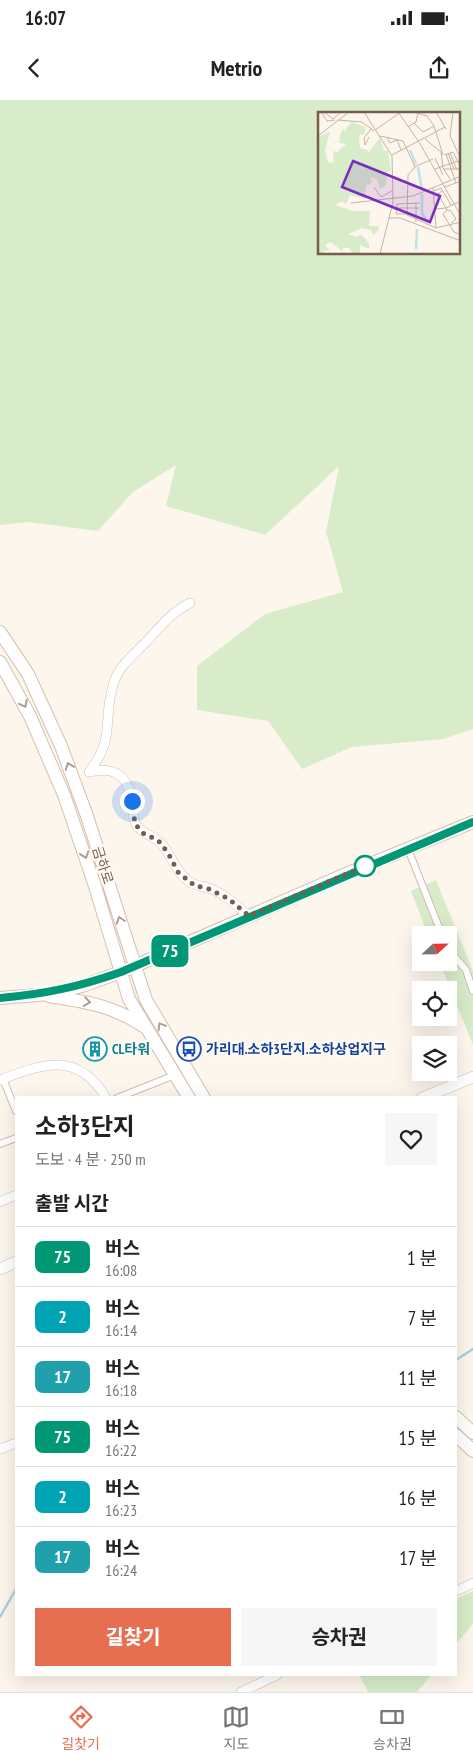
<!DOCTYPE html>
<html lang="ko">
<meta charset="utf-8">
<style>
:root{--surface:#fff;--page:#f6f6f6;--text:#222;--muted:#767676;--line:#e0e0e0;--accent:#e76f51}
body{margin:0;font-family:"PT Sans Narrow","Noto Sans KR",sans-serif;background:var(--page);color:var(--text);height:100vh;display:flex;flex-direction:column;font-size:19px;white-space:nowrap}
*{box-sizing:border-box;margin:0}
p{font-size:16px;color:var(--muted)}
.icon{flex:none;width:28px;height:28px;fill:none;stroke:currentColor;stroke-width:2;stroke-linecap:round;stroke-linejoin:round}
.map{position:relative;flex:1;overflow:hidden}
.panel{position:absolute;left:15px;top:996px;width:442px;height:580px;display:flex;flex-direction:column;background:var(--surface);border-radius:0px;box-shadow:0 5px 20px #0002}
.panel>*{flex:none}
.badge{padding:0 10px;border-radius:8px;font-size:18px;line-height:32px}
.needle{width:32px;rotate:68deg}
.controls{position:absolute;left:412px;top:826px;display:grid;gap:10px}
.controls a{display:grid;place-items:center;width:45px;height:45px;border-radius:0px;background:var(--surface);box-shadow:0 5px 20px #0002;font-size:25px}
.you{position:absolute;width:25px;height:25px;margin:-12px;border:4px solid #fff;border-radius:50%;background:#1a73e8;box-shadow:0 0 0 8px #1a73e833}
.map>.badge{position:absolute;translate:-50% -50%;box-shadow:0 0 0 2px #fff}
h2{padding:0 20px;font-size:19px;line-height:45px}
.round{display:grid;place-items:center;flex:none;width:52px;height:52px;border-radius:0px;background:var(--page)}
.summary{display:flex;align-items:center;justify-content:space-between;height:85px;padding:0 20px}
h1{font-size:24px;font-weight:700;line-height:38px}
.action{display:flex;gap:10px;margin-top:auto;padding:10px 20px}
.action a{flex:1;height:58px;border-radius:0px;background:var(--accent);color:#fff;font-size:20px;font-weight:700;line-height:58px;text-align:center}
.action a+a{background:var(--page);color:var(--text)}
ul{padding:0;list-style:none}
li{display:flex;align-items:center;gap:15px;height:60px;padding:0 20px;border-top:1px solid var(--line)}
li div{flex:1}
li b{display:block;font-size:19px}
li em{font-style:normal}
li .badge{min-width:55px;font-weight:700;text-align:center}
.status{display:flex;justify-content:space-between;align-items:center;height:35px;padding:0 25px;background:var(--surface);direction:ltr}
.status svg{height:14px;fill:currentColor}
header{display:flex;justify-content:space-between;align-items:center;height:65px;padding:0 20px;background:var(--surface);font-size:22px;font-weight:700}
.tab-bar{display:flex;justify-content:space-around;align-items:center;height:70px;border-top:1px solid var(--line);background:var(--surface);font-size:14px;color:var(--muted)}
.tab-bar a{display:grid;justify-items:center;gap:2px}
.tab-bar .active{color:var(--accent)}
.map>svg:first-child{display:block}
.green{fill:#d8ecc9;fill-rule:evenodd}
.lines{fill:none;stroke-linecap:round;stroke-linejoin:round}
.stream{stroke:#a5d3da;stroke-width:2.5}
.pedestrian-casing{stroke:#d1beb0;stroke-width:8}
.minor-casing{stroke:#d1beb0;stroke-width:10}
.tertiary-casing{stroke:#d1beb0;stroke-width:12}
.secondary-casing{stroke:#d6c0b0;stroke-width:14}
.pedestrian{stroke:#fff;stroke-width:6}
.minor{stroke:#fff;stroke-width:9}
.tertiary{stroke:#fff;stroke-width:11}
.secondary{stroke:#fff;stroke-width:12}
.oneway{stroke:#af9d94}
.line-casing{stroke:#fff;stroke-width:11}
.line{stroke:#009775;stroke-width:8}
.walk{stroke:#7a5c4d;stroke-width:5;stroke-dasharray:0 9}
.stop-dot{fill:#fff;stroke:#009775;stroke-width:2.5}
.labels{text-anchor:middle;stroke-width:5;stroke-linejoin:round;paint-order:stroke}
.street-label{font-size:14px;fill:#7a5c4d;stroke:#fffaf3}
.culture-label{font-size:14px;font-weight:bold;fill:#0d838f;stroke:#fffaf3;text-anchor:start}
.transit-label{font-size:14px;font-weight:bold;fill:#164399;stroke:#fffaf3;text-anchor:start}
.inset-river{fill:none;stroke:#bfe3e8;stroke-width:2.5}
.inset-road{fill:none;stroke:#c5b3a7;stroke-width:1}
.view{fill:#7b2cbf;fill-opacity:0.15;stroke:#7b2cbf;stroke-width:2.5}
.inset-edge{fill:none;stroke:#7a5c4d;stroke-width:2.5}
</style>
<div class="status"><b>16:07</b><svg viewBox="0 0 49 12"><path d="M0 12V9h3v3zM5 12V6h3v6zM10 12V3h3v9zM15 12V0h3v12zM26 1h20v11H26zM47 4h2v5h-2z"/></svg></div>
<header><svg class="icon" aria-label="back" viewBox="0 0 24 24"><path d="M15 5l-7 7 7 7"/></svg>Metrio<svg class="icon" aria-label="share" viewBox="0 0 24 24"><path d="M12 15V3M7 8l5-5 5 5M5 13v7h14v-7"/></svg></header>
<div class="map">
<svg width="473" height="1592" viewBox="0 0 473 1592">
<rect width="100%" height="100%" fill="#fdf6ec"/>
<path class="green" d="M 0,0 L 473,0 L 473,629 L 443,639 L 352,647 L 302,669 L 268,621 L 197,610 L 197,566 L 265,514 L 343,492 L 326,432 L 339,366 L 265,435 L 166,406 L 176,365 L 133,392 L 98,431 L 28,422 L 0,425 ZM 319,14 L 459,14 L 459,154 L 319,154 Z
M 436,780 L 473,871 L 473,945 L 440,863 L 449,862 L 449,835 L 428,835 L 411,791 Z
M 473,1491 L 473,1524 L 456,1544 L 456,1499 Z
M 359,1575 L 431,1575 L 417,1592 L 368,1592 Z"/>
<g class="lines">
<path class="stream" d="M 456,1260 L 473,1249
M 0,1517 L 16,1489"/>
<g class="pedestrian-casing">
<path id="pedestrian" d="M 408,749 L 442,835
M 449,850 L 466,870 L 473,891
M 3,979 L 16,1011
M 117,998 L 175,975
M 0,1044 L 16,1038"/>
</g>
<g class="minor-casing">
<path id="minor" d="M 190,503 C 169,514 163,524 147,541 C 132,557 117,566 112,589 C 103,626 115,638 89,672 C 114,666 127,674 132,701 C 133,709 132,717 136,724 C 141,733 149,734 157,740 C 171,750 173,769 187,780 C 194,786 199,785 208,788 C 224,793 236,805 249,816
M 0,980 C 42,964 78,950 106,998
M 0,1102 L 16,1095
M 0,1349 L 16,1343
M 456,1491 L 473,1483
M 241,1592 L 277,1575"/>
</g>
<g class="tertiary-casing">
<path id="tertiary" d="M 422,998 L 473,977
M 0,1169 L 16,1162"/>
</g>
<g class="secondary-casing">
<path id="secondary" d="M 0,532 L 28,574 L 61,646 L 87,716 L 146,900 L 204,998
M 0,562 L 30,616 L 64,695 L 95,786 L 129,899 L 189,998
M 49,896 C 87,902 111,905 145,927
M 0,898 L 49,894 L 82,886 L 121,872 L 346,774 L 473,722
M 456,1317 L 473,1333
M 456,1335 L 473,1351"/>
</g>
<use href="#pedestrian" class="pedestrian"/>
<use href="#minor" class="minor"/>
<use href="#tertiary" class="tertiary"/>
<use href="#secondary" class="secondary"/>
</g>
<defs><path id="oneway-chevron" d="M-2-3.5L2.5 0L-2 3.5" fill="none" stroke-width="1.6" stroke-linecap="round" stroke-linejoin="round" transform="scale(1.25)"/></defs>
<g class="oneway">
<use href="#oneway-chevron" transform="translate(24 604) rotate(62)"/>
<use href="#oneway-chevron" transform="translate(69 666) rotate(-110)"/>
<use href="#oneway-chevron" transform="translate(85 755) rotate(71)"/>
<use href="#oneway-chevron" transform="translate(120 820) rotate(-108)"/>
<use href="#oneway-chevron" transform="translate(87 902) rotate(9)"/>
<use href="#oneway-chevron" transform="translate(161 926) rotate(-121)"/>
</g>
<g class="lines">
<g class="line-casing">
<path id="line" d="M 0,898 C 44,894 79,887 121,872 L 473,722"/>
</g>
<use href="#line" class="line"/>
<path class="walk" d="M 132,701 L 135,724 L 144,734 L 158,740 L 168,753 L 178,772 L 195,786 L 207,788 L 229,799 L 249,816 L 365,766"/>
</g>
<defs>
<g id="building-ring" transform="scale(1.25)"><circle r="9.5" fill="#fffaf3" stroke="#0f9aa8" stroke-width="1.5"/><path d="M-4-6H4V6H1V3H-1V6H-4ZM-2.5-4.3h1.7v1.8h-1.7ZM.8-4.3h1.7v1.8H.8ZM-2.5-1h1.7V.8h-1.7ZM.8-1h1.7V.8H.8Z" fill="#0f9aa8"/></g>
<g id="bus-ring" transform="scale(1.25)"><circle r="9.5" fill="#fffaf3" stroke="#1a4fb4" stroke-width="1.5"/><path d="M-5-6H5V4H4V6H2V4H-2V6H-4V4H-5ZM-3.5-4V0h7V-4ZM-3.5 1.2v1.5H-2V1.2ZM2 1.2v1.5H3.5V1.2Z" fill="#1a4fb4"/></g>
</defs>
<g fill-rule="evenodd">
<use href="#building-ring" x="95" y="949"/>
<use href="#bus-ring" x="189" y="949"/>
</g>
<circle class="stop-dot" cx="365" cy="766" r="10"/>
<g class="labels">
<g class="street-label">
<text transform="translate(103 765) rotate(72)" y="5">금하로</text>
</g>
<g class="culture-label">
<text x="112" y="954">CL타워</text>
</g>
<g class="transit-label">
<text x="206" y="954">가리대.소하3단지.소하상업지구</text>
</g>
</g>
<g transform="translate(318 12)">
<rect width="142" height="142" fill="#fdf6ec"/>
<path d="M 34,10 L 48,15 L 46,22 L 41,23 L 42,36 L 50,38 L 49,42 L 62,26 L 66,39 L 70,39 L 73,59 L 69,60 L 68,73 L 62,77 L 59,67 L 52,65 L 54,70 L 48,74 L 47,87 L 32,83 L 28,92 L 24,89 L 17,93 L 34,99 L 52,99 L 51,114 L 60,114 L 61,118 L 55,123 L 53,118 L 44,116 L 30,122 L 38,125 L 43,123 L 51,131 L 51,137 L 42,133 L 42,142 L 35,142 L 31,136 L 25,136 L 25,140 L 13,130 L 7,133 L 12,139 L 5,138 L 7,142 L 0,142 L 0,31 L 2,24 L 12,20 L 7,38 L 10,50 L 16,51 L 15,39 L 19,40 L 28,32 L 21,31 L 22,23 L 25,17 L 28,20 L 28,16 Z" fill="#d8ecc9"/>
<path class="inset-river" d="M 92,38 L 98,52M 100,55 L 104,78M 104,82 L 104,101 L 110,111M 98,137 L 99,117"/>
<path class="inset-road" d="M 3,0 L 9,9 L 17,8M 6,0 L 15,7 L 23,0M 46,0 L 74,44 L 75,90 L 62,142M 80,0 L 101,30M 118,0 L 128,17M 135,0 L 132,24 L 143,47M 99,1 L 109,4 L 116,14 L 125,43M 20,8 L 44,10 L 56,19M 96,11 L 105,20 L 116,14M 90,15 L 98,10 L 100,0M 57,18 L 83,0M 0,24 L 31,0M 62,24 L 85,29 L 97,55M 51,25 L 47,33 L 46,26 L 53,17M 69,25 L 72,31 L 79,28 L 83,38M 107,27 L 123,40 L 125,56 L 132,67M 101,30 L 143,104M 130,41 L 136,57M 132,41 L 139,58M 128,42 L 138,71M 74,43 L 127,15M 126,43 L 135,40 L 143,55M 117,46 L 125,63M 115,47 L 98,54 L 90,63 L 89,103 L 118,116 L 143,110M 117,57 L 140,49M 126,57 L 143,57M 56,75 L 63,85 L 74,79M 127,75 L 143,69M 115,76 L 118,116M 125,78 L 120,82 L 129,98M 116,79 L 123,76 L 133,93M 33,91 L 95,84 L 143,64M 98,91 L 98,110M 76,96 L 101,96M 117,97 L 128,96 L 143,89M 129,98 L 125,102 L 136,120 L 143,123M 129,98 L 133,99 L 138,107 L 133,111M 88,102 L 78,102 L 79,92 L 102,91M 70,106 L 82,106 L 143,129"/>
<path class="view" d="M 35,49 L 122,84 L 112,110 L 24,75 Z"/>
<rect width="142" height="142" class="inset-edge"/>
</g>
</svg>
<div class="controls">
<a><svg class="needle" viewBox="-14 -14 28 28"><path d="M0-13l5 13h-10z" fill="#e53935"/><path d="M0 13l5-13h-10z" fill="#767676"/></svg></a>
<a><svg class="icon" aria-label="locate" viewBox="0 0 24 24"><circle cx="12" cy="12" r="6"/><path d="M12 2v4M12 18v4M2 12h4M18 12h4"/></svg></a>
<a><svg class="icon" aria-label="layers" viewBox="0 0 24 24"><path d="M12 4l9 5-9 5-9-5zM3 14l9 5 9-5"/></svg></a>
</div>
<div class="you" style="left:132px;top:701px"></div>
<b class="badge" style="left:170px;top:851px;background:#009775;color:#fff">75</b>
<section class="panel">
<div class="summary"><div><h1>소하3단지</h1><p>도보 · 4 분 · 250 m</p></div><a class="round"><svg class="icon" aria-label="heart" viewBox="0 0 24 24"><path d="M12 20l-8-8c-3-5 5-10 8-4 3-6 11-1 8 4z"/></svg></a></div>
<h2>출발 시간</h2>
<ul>
<li><span class="badge" style="background:#009775;color:#fff">75</span><div><b>버스</b><p>16:08</p></div><em>1 분</em></li>
<li><span class="badge" style="background:#00a3b4;color:#fff">2</span><div><b>버스</b><p>16:14</p></div><em>7 분</em></li>
<li><span class="badge" style="background:#20a0aa;color:#fff">17</span><div><b>버스</b><p>16:18</p></div><em>11 분</em></li>
<li><span class="badge" style="background:#009775;color:#fff">75</span><div><b>버스</b><p>16:22</p></div><em>15 분</em></li>
<li><span class="badge" style="background:#00a3b4;color:#fff">2</span><div><b>버스</b><p>16:23</p></div><em>16 분</em></li>
<li><span class="badge" style="background:#20a0aa;color:#fff">17</span><div><b>버스</b><p>16:24</p></div><em>17 분</em></li>
</ul>
<div class="action"><a>길찾기</a><a>승차권</a></div>
</section>
</div>
<nav class="tab-bar">
<a class="active"><svg class="icon" aria-label="directions" viewBox="0 0 24 24"><path d="M12 3l9 9-9 9-9-9zM9 14v-3h6M13 9l2 2-2 2"/></svg>길찾기</a>
<a><svg class="icon" aria-label="map" viewBox="0 0 24 24"><path d="M3 6l6-2 6 2 6-2v14l-6 2-6-2-6 2zM9 4v14M15 6v14"/></svg>지도</a>
<a><svg class="icon" aria-label="tickets" viewBox="0 0 24 24"><path d="M3 7h18v10H3zM15 7v10"/></svg>승차권</a>
</nav>
